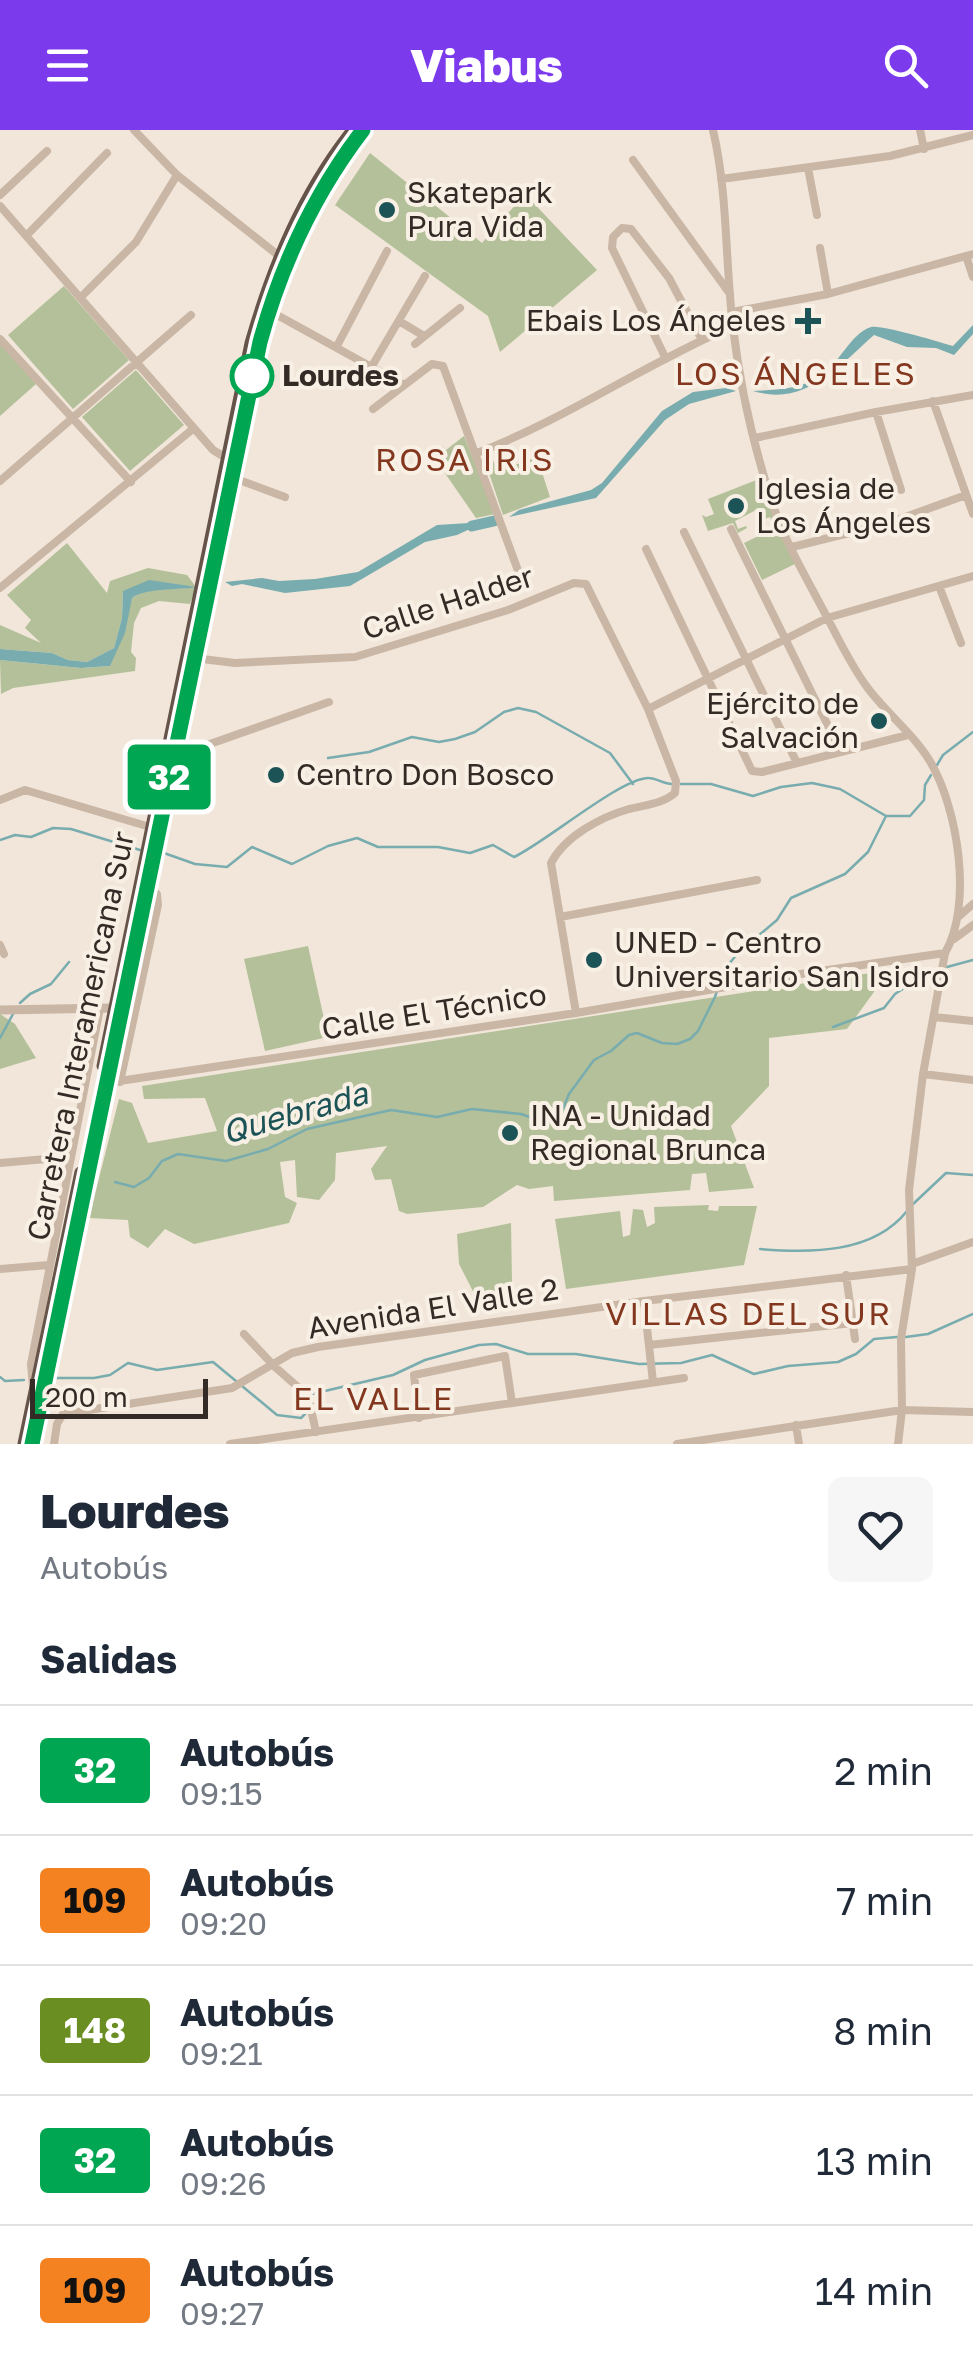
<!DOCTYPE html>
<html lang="es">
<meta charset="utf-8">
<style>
:root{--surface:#fff;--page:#f6f6f7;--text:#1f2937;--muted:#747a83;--line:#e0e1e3;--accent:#7c3aed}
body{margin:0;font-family:"Golos Text",sans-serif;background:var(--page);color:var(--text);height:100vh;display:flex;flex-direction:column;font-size:38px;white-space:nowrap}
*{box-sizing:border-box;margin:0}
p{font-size:32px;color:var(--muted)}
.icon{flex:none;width:55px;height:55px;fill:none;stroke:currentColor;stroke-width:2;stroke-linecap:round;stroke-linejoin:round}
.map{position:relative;height:1314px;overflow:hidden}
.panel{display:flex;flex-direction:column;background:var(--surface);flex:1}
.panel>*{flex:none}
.badge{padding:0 20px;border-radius:8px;font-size:35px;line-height:65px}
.scale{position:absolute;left:30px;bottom:25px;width:178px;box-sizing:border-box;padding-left:10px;border:5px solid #352b26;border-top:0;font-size:28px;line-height:35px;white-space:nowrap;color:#352b26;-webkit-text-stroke:8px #f9f0e5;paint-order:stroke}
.map>.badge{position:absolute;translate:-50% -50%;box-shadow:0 0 0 5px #fff}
h2{padding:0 40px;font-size:38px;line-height:90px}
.round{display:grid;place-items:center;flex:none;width:105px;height:105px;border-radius:15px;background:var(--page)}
.headline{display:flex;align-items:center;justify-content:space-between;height:170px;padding:0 40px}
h1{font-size:48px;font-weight:800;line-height:75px}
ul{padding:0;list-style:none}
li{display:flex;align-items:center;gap:30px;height:130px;padding:0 40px;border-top:2px solid var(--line)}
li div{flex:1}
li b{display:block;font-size:38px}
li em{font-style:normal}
li .badge{min-width:110px;font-weight:700;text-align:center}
header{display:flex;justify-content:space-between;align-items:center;height:130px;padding:0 40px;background:var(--accent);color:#fff;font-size:45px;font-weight:800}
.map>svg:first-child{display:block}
.green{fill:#b3c099}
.water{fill:#78acaf}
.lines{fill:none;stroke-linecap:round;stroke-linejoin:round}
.stream{stroke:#78acaf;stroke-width:2.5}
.river{stroke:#78acaf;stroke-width:11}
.minor{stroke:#c9b6a5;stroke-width:8}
.tertiary{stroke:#c9b6a5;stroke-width:9}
.trunk{stroke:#66544a;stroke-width:11}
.line-casing{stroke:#fff;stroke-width:22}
.line{stroke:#00a651;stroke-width:15}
.poi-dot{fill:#1c5357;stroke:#f9f0e5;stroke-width:4}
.stop-dot{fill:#fff;stroke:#00a651;stroke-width:5}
.labels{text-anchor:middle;stroke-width:8;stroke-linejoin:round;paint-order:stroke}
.poi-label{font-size:30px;fill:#352b26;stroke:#f9f0e5;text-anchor:start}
.stop-label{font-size:30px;font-weight:bold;fill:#352b26;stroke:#f9f0e5;text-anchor:start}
.street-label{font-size:30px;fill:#352b26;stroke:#f9f0e5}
.neighbourhood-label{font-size:32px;letter-spacing:2.5px;fill:#84371f;stroke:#f9f0e5}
.water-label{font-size:32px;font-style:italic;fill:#1c5357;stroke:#f9f0e5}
</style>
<header><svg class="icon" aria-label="menu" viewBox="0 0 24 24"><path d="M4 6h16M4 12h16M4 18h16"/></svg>Viabus<svg class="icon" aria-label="search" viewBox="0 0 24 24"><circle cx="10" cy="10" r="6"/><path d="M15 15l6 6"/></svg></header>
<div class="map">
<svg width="973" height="1314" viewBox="0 0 973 1314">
<rect width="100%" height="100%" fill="#f1e6d9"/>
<path class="green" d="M 370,23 L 482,113 L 525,64 L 597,140 L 500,222 L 488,186 L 335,75 Z
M 64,156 L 129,230 L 73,279 L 8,205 Z
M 0,213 L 36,254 L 0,286 Z
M 136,240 L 184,295 L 130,341 L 82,287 Z
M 464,306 L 495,384 L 476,388 L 431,323 L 442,316 L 446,320 Z
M 491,326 L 498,341 L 537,327 L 550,367 L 503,385 L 484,328 Z
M 759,349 L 795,434 L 762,450 L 744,413 L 775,398 L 770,387 L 762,390 L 756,380 L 735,391 L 738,399 L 746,396 L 747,398 L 738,403 L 733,393 L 708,401 L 702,385 L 706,387 L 714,384 L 708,369 Z
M 67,413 L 107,463 L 110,451 L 148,438 L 187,445 L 196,457 L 190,474 L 159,471 L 141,478 L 134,493 L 131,522 L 136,528 L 135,541 L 13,558 L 1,564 L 0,530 L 81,538 L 110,536 L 132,468 C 149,456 172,461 193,457 L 123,461 L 122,488 L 114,518 L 87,532 L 68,530 L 52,523 L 0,519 L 0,495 L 41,513 L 25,498 L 31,490 L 7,465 Z
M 308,816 L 328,907 L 265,921 L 244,829 Z
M 890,840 L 847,899 L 769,908 L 769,956 L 731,996 L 754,1058 L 709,1062 L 706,1043 L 692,1044 L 690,1060 L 554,1071 L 553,1056 L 529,1059 L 517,1055 L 483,1077 L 407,1084 L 399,1081 L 391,1049 L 375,1050 L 371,1039 L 387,1016 L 336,1023 L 335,1050 L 319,1070 L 297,1067 L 295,1030 L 280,1032 L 285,1067 L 297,1073 L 289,1093 L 194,1114 L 165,1099 L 148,1118 L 130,1107 L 128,1090 L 89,1088 L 119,969 L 132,973 L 148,1013 L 217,1001 L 205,968 L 144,969 L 142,956 Z
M 0,884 L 15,894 L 36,928 L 0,939 Z
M 709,1075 L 708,1080 L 718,1081 L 719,1076 L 757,1076 L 744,1135 L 566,1159 L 555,1089 L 620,1081 L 623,1107 L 630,1105 L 633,1079 L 643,1080 L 647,1097 L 655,1093 L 654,1077 Z
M 511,1093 L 512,1153 L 502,1168 L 478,1171 L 459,1134 L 457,1104 Z"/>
<path class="water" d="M 973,195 L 973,204 L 954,225 L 936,218 L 907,217 L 874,205 C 838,237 805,277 753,261 C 776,260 801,259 821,246 C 839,234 850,204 871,197 C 880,194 940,212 953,216 Z
M 726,258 L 736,261 L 689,274 L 665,290 L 596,368 L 509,387 L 519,380 L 591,360 L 602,353 L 662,281 L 693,262 Z
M 485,392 L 457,405 L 425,412 L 350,456 L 285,463 L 242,454 L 232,456 L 225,452 L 262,448 L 279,451 L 315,449 L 358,442 L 437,395 Z
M 149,450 L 196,457 C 175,461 148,457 132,468 L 125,503 L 110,536 L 81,538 L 0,530 L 0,519 L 52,523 L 68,530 L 87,532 L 114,518 L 122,488 L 123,461 Z"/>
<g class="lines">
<path class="stream" d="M 328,628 L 369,622 L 412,607 L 439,612 L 455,609 L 475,602 L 504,582 L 518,578 L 536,582 L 610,623 L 633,654
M 937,635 L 943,625 L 973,602
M 681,654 L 711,654 L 753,666 L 781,657 L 812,653 L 840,659 L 886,686 L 910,686 L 924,670 L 925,655 L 931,645
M 0,710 L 15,705 L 31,707 L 53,698 L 71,699 L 140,720
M 164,723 L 195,734 L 227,737 L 252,717 L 292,734 L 328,716 L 357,708 L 378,717 L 438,717 L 470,723 L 493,715 L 514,727 C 546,712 622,647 649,648 C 656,648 664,654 672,654
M 947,837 L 973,830
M 20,873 L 30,864 L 51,854 L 69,832
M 833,897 L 884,878 L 895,864 L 927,843 L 939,839
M 0,908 L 13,884
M 115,1052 L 134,1057 L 149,1048 L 162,1031 L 178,1024 L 226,1031 L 268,1019 L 307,999 L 391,980 L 437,987 L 472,979 L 521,984 L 538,990 L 562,981 L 569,964 L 594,930 L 611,921 L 629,905 L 637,903 L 662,913 L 677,914 L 690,909 L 698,901 L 715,867 L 724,840 L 738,823 L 777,790 L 791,768 L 845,744 L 868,722 L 886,686
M 912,1075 L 946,1043 L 973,1045
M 760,1119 C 810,1123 873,1124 907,1081
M 906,1207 L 928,1204 L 973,1184
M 0,1247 L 5,1251 L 24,1250
M 53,1248 L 94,1248 L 110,1245 L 128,1233 L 157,1240 L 213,1232 L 277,1285 L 301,1288 L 306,1283 L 305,1271
M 312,1264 L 393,1245 L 425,1230 L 479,1215 L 496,1214 L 528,1224 L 576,1224 L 639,1234 L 681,1233 L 712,1225 L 754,1244 L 788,1236 L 838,1232 L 856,1224 L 874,1209 L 897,1207"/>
<path class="river" d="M 472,396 L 494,391"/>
<path class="minor" d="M 713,0 C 728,64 725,131 733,197 C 740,256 754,318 773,375 C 786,415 810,454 829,491 C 841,514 852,537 867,557 C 886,583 915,605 931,633 C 958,680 973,775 945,823 L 923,944 L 909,1060 L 912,1139 L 901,1209 L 902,1280 L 898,1314
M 920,0 L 924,19
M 633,30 L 730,164
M 808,38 L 817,85
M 177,45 L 279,126
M 721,49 L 890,26 L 973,5
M 0,65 L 47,21
M 0,76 L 213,320 L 226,328
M 27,105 L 107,23
M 820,118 L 828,164
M 966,126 L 973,147
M 82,166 L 136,112 L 177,45 L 134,0
M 268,180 L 404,255
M 732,182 L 828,164 L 973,124
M 399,191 L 424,206
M 0,209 L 131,352
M 415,214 L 460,178
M 337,216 L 387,121
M 666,229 L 612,118 L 613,107 L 622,98 L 631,99 L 669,148 L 702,210
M 372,236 L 425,146
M 933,271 L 973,384
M 373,279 L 432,234 L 443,236 L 520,446
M 876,282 L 901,360
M 755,308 L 876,282 L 973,265
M 477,323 C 566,289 645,234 733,196
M 231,347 L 285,367
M 0,351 L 191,185
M 731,399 L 841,622
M 684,402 L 797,633
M 792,417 L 886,394 L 966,365
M 646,419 L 752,641 L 762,642 L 908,605
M 939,456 L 961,513
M 0,458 L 194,298
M 194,528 L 235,533 L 355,527 L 508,480 L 574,453 L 586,454 L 648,579 L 676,651 L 675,663 C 662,674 645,675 629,679 C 601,687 565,706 551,733 L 576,883
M 648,579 L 827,488 L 973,446
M 173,627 L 329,572
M 0,670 L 25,660 L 150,697
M 560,787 L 757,750
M 957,788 L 973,774
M 954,809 L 973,795
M 0,815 L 4,824
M 934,887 L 973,891
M 923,944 L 973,950
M 120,952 L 158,775 L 157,764 L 148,755
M 106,953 L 576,883 L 807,843 L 945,823
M 0,1033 L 69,1027
M 912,1134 L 973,1112
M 0,1139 L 49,1135
M 846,1145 L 855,1209
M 644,1171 L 653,1252
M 244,1204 L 274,1236 L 308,1266 L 316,1302
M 649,1215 L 853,1193
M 33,1257 L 31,1234 L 100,878
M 419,1288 L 414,1245 L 505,1226 L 512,1273
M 796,1295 L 799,1314
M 54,1314 L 57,1294 L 63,1284 L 232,1258 L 292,1223 L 318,1217 L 644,1171 L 912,1139
M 230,1314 L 684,1248
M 677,1314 L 902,1280 L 973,1282"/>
<path class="tertiary" d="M 0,880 L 112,878"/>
<path class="trunk" d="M 102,936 L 250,213 C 272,136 302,63 352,0
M 23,1314 L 80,1042
M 32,1314 L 260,212 C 282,135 314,64 363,0"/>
</g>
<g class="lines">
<g class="line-casing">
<path id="line" d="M 32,1314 L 260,212 C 281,135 314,64 363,0"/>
</g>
<use href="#line" class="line"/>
</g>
<g class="poi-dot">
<circle cx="387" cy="80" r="10"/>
<path d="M803 176h10v10h10v10h-10v10h-10v-10h-10v-10h10z"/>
<circle cx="736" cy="376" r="10"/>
<circle cx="879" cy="591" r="10"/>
<circle cx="276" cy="645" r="10"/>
<circle cx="594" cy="830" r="10"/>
<circle cx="510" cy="1003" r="10"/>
</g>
<circle class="stop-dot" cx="252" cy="246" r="20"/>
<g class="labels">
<g class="poi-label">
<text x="407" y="73">Skatepark<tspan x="407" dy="34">Pura Vida</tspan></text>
<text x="786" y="201" text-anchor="end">Ebais Los Ángeles</text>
<text x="756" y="369">Iglesia de<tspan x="756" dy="34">Los Ángeles</tspan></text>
<text x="859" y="584" text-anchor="end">Ejército de<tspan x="859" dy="34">Salvación</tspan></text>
<text x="296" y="655">Centro Don Bosco</text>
<text x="614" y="823">UNED - Centro<tspan x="614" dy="34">Universitario San Isidro</tspan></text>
<text x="530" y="996">INA - Unidad<tspan x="530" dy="34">Regional Brunca</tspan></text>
</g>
<g class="stop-label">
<text x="282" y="256">Lourdes</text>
</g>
<g class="street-label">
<text transform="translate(448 473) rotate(-18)" y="10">Calle Halder</text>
<text transform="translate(434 882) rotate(-9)" y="10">Calle El Técnico</text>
<text transform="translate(81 906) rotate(-78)" y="10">Carretera Interamericana Sur</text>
<text transform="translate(433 1179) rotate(-9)" y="10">Avenida El Valle 2</text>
</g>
<g class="neighbourhood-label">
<text x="796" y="255">LOS ÁNGELES</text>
<text x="465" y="341">ROSA IRIS</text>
<text x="749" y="1195">VILLAS DEL SUR</text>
<text x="374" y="1280">EL VALLE</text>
</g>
<g class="water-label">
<text transform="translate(295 983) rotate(-16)" y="11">Quebrada</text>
</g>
</g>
</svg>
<div class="scale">200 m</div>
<b class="badge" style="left:169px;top:647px;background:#00a651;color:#fff">32</b>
</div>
<section class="panel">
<div class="headline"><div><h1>Lourdes</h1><p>Autobús</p></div><a class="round"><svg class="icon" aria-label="heart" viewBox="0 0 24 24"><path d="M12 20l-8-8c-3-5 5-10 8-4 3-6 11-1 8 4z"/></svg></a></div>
<h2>Salidas</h2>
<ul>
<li><span class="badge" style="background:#00a651;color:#fff">32</span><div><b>Autobús</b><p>09:15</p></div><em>2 min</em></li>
<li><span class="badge" style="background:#f58220;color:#111">109</span><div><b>Autobús</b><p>09:20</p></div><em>7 min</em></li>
<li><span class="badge" style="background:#6b8e23;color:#fff">148</span><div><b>Autobús</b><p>09:21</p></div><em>8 min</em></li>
<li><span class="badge" style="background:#00a651;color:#fff">32</span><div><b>Autobús</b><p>09:26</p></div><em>13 min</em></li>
<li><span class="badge" style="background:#f58220;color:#111">109</span><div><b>Autobús</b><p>09:27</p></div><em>14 min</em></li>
</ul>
</section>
